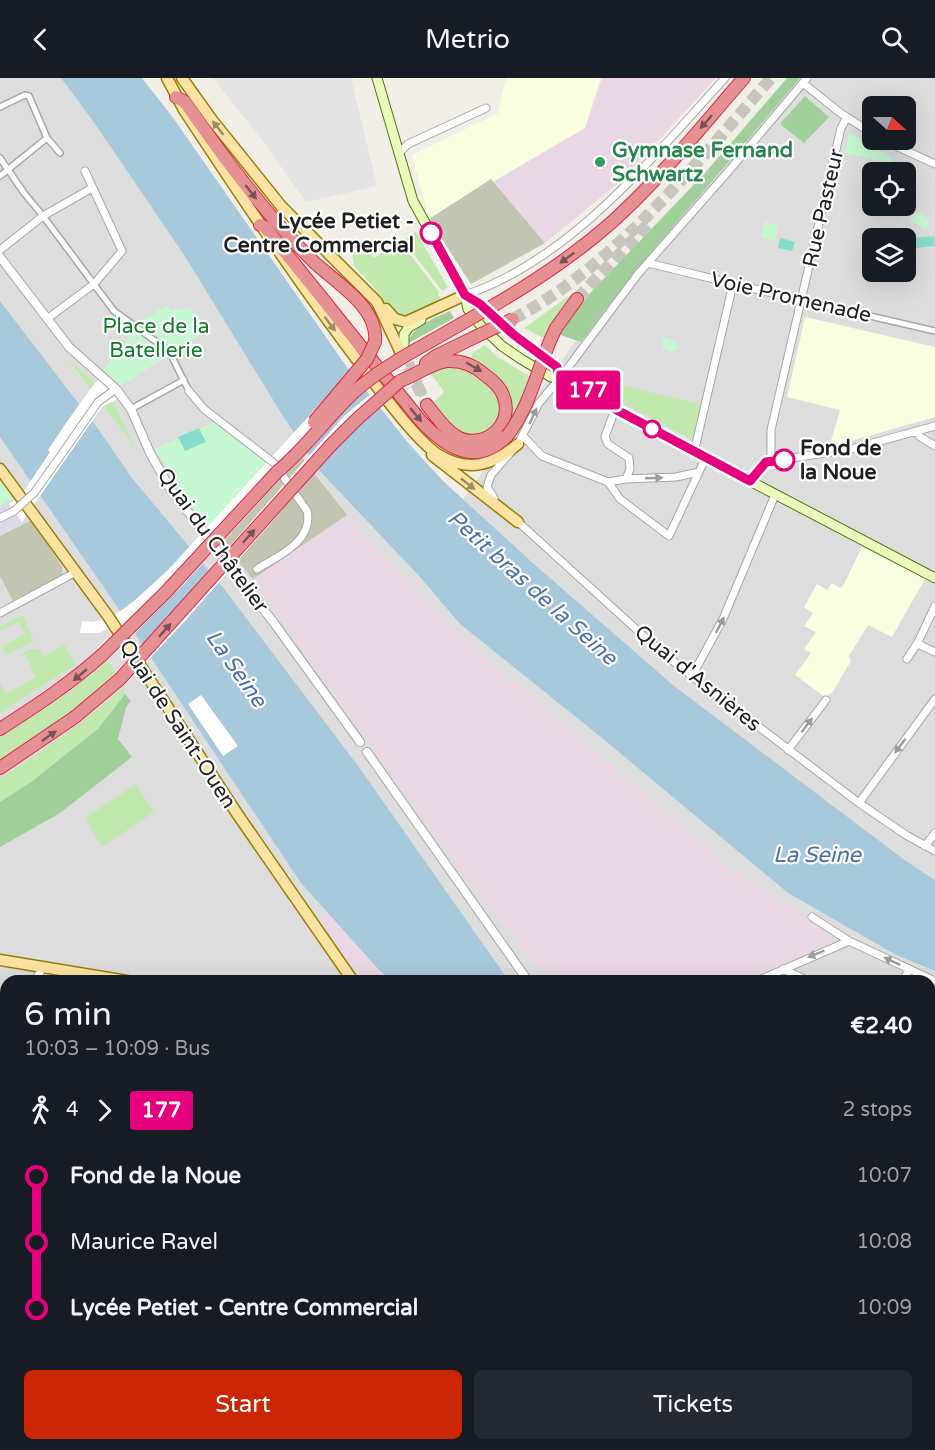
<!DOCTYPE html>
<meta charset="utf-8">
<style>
:root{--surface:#171b24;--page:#242831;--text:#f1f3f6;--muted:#9ea1a6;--accent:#cb2605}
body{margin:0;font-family:"Varela Round",sans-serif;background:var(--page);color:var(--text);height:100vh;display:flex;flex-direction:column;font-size:22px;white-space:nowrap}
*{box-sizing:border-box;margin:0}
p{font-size:20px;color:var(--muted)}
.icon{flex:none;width:33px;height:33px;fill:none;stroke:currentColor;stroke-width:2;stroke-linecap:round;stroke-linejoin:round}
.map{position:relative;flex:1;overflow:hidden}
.drawer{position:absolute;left:0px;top:897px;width:936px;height:476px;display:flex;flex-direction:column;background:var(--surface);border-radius:18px 18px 0 0;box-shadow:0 6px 24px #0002}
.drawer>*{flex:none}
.badge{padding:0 12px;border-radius:4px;font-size:21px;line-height:39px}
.needle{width:39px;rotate:111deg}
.tools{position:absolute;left:862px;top:18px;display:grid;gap:12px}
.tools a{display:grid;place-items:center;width:54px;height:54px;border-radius:9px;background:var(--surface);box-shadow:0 6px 24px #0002;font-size:30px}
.map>.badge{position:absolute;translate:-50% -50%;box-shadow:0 0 0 3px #fff}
.legs{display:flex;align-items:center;gap:9px;height:66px;padding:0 24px;font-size:20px}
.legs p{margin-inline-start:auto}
.overview{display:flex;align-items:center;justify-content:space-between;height:102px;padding:0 24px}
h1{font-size:33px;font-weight:600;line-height:45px}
.button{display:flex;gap:12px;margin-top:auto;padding:12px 24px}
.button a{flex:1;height:69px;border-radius:9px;background:var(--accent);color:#fff;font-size:24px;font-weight:600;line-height:69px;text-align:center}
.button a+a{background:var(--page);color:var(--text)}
ul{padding:0 24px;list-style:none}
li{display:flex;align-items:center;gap:21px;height:66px;font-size:22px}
li i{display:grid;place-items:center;width:9px;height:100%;margin:0 8px;background:currentColor}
li i::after{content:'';width:15px;height:15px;margin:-8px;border:4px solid;border-radius:50%;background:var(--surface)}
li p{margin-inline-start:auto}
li:first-child i{background:linear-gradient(#0000 50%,currentColor 0)}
li:last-child i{background:linear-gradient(currentColor 50%,#0000 0)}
header{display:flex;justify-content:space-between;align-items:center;height:78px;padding:0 24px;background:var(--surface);font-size:27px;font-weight:600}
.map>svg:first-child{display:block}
.residential{fill:#dedddd;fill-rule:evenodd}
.commercial{fill:#f0dcd6}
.industrial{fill:#e9d8e3}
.education{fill:#f9fee1}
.construction{fill:#c1c5b2}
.grass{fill:#c1e9ae}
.forest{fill:#a2ce9c}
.park{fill:#c5f8d2}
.pitch{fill:#86ddca}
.parking{fill:#e4e4e4}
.plaza{fill:#dcdae6}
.water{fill:#a8c8dc}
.pier{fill:#fff}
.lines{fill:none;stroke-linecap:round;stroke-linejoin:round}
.secondary-tunnel{stroke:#c6c5be;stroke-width:9;stroke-dasharray:9 4.5;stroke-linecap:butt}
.motorway-tunnel{stroke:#c6c5be;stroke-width:12;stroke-dasharray:12 6;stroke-linecap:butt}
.pedestrian-casing{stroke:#a7a7a7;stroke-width:8}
.minor-casing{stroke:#a7a7a7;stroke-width:9}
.tertiary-casing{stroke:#a7a7a7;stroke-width:10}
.secondary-casing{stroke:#587607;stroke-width:11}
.primary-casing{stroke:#987f04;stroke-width:13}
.motorway-casing{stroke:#d72a49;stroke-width:14}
.pedestrian{stroke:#fff;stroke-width:5}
.minor{stroke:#fff;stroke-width:7}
.tertiary{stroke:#fff;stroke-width:8}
.secondary{stroke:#ebf8bc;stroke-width:9}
.primary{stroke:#fae2a2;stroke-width:10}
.motorway{stroke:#e59092;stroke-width:12}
.rail-casing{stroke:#6e6e6e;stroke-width:4.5}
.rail{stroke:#fff;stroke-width:2;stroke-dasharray:7;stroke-linecap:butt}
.minor-bridge-casing{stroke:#a7a7a7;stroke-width:9;stroke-linecap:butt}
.motorway-bridge-casing{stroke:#d72a49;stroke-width:14;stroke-linecap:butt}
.minor-bridge{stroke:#fff;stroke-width:7}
.motorway-bridge{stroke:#e59092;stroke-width:12}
.oneway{fill:#795253}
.oneway2{fill:#988b68}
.oneway3{fill:#9b9b9b}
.line-1-casing{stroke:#fff;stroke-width:14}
.line-1{stroke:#e6007e;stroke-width:9}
.leisure-dot{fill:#2e9e5b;stroke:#fff;stroke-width:2}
.stop-1-dot{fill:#fff;stroke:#e6007e;stroke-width:3}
.labels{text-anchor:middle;stroke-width:4.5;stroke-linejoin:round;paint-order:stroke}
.leisure-label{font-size:21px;font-weight:bold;fill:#27864d;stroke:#fff;text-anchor:start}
.street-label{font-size:21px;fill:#202020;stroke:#fff}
.stop-label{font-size:21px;font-weight:bold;fill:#202020;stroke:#fff;text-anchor:end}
.park-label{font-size:21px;fill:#0e7d2a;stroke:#fff}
.water-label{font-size:22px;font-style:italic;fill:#4d6eae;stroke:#fff}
</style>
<header><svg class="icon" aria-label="back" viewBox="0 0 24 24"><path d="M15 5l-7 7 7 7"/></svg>Metrio<svg class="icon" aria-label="search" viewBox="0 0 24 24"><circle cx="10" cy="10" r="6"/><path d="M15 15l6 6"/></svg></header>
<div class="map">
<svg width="935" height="1372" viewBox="0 0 935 1372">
<rect width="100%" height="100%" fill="#f0eee6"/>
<path class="residential" d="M 0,0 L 61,0 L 95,46 L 184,177 L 293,354 L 460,546 L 602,660 L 788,815 L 896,877 L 935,893 L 935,1188 L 930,1187 L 930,903 L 509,903 L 359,689 L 222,508 L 132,400 L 99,352 L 0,223 Z
M 798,0 L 935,0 L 935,802 L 906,783 L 673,607 L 534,486 L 463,421 L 595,236 ZM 873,28 L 906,28 L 906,62 L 873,62 ZM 873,94 L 906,94 L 906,128 L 873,128 ZM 873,160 L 906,160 L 906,194 L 873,194 Z
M 0,289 L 456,903 L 6,903 L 6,1280 L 0,1279 Z
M 930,1235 L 935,1237 L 935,1372 L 443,1372 L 418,1367 L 930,1366 Z"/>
<path class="commercial" d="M 6,988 L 6,1102 L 0,1112 L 0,996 Z"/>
<path class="industrial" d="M 602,0 L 716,0 L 622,102 L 545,165 L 491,101 L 585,50 Z
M 347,437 L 449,548 L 728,788 L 836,859 L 835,865 L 745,903 L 554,903 L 536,887 L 454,784 L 253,501 Z
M 327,834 L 380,893 L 391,903 L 361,903 L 318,842 Z
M 6,1102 L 6,1272 L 0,1270 L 0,1112 Z
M 0,1279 L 6,1280 L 6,1366 L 505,1367 L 502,1372 L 28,1372 L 0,1366 Z"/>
<path class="education" d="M 506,0 L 600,0 L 585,50 L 429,141 L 412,77 L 498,35 Z
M 805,239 L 935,269 L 935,339 L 844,365 L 830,366 L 840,332 L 787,319 Z
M 862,469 L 925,501 L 892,559 L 868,547 L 849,578 L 851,583 L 832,615 L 825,619 L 795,597 L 811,575 L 804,571 L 816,554 L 804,548 L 813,535 L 804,529 L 817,506 L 827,512 L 832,505 L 840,510 L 843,508 Z
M 930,1053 L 935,1054 L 935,1153 L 930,1163 Z"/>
<path class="construction" d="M 491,101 L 545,165 L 471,206 L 429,141 Z
M 288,362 L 347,437 L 253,501 L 209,449 Z
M 32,442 L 62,489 L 62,497 L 13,523 L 0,498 L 0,458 Z
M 570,1366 L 714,1366 L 714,1367 L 712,1372 L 567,1372 Z"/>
<path class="grass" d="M 416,154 L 448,209 L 442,213 L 403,162 Z
M 400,163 L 439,214 L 438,217 L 444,224 C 430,223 414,238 396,239 L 371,206 L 354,188 L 352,175 L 362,168 L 367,170 L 374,180 Z
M 573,215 L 576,218 L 543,260 L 524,250 Z
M 485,267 L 498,279 L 529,298 L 518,334 L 512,345 L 508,341 L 491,297 L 472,280 L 472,275 Z
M 67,280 L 100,310 L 113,325 L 136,370 Z
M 458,287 C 479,295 499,311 502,334 C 499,339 495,349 489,354 C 465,372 445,340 434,324 L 444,314 L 429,293 L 432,290 Z
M 600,302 L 703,327 L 698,365 L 614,320 L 598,307 Z
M 23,537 L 34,563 L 6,577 L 2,569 L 25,556 L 18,544 L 0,553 L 0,549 Z
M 65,567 L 75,587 L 0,635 L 0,605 L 6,616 L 36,599 L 25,576 L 15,580 L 31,571 L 39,571 L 44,578 Z
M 108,583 L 117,594 L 65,639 L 0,683 L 0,660 L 71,613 Z
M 124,609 L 125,616 L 98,651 L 31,704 L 0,724 L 0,700 C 44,673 85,643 124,609 Z
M 136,706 L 154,734 L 102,769 L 85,740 Z"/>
<path class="forest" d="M 787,0 L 800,0 C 727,88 649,172 581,264 L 558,256 L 592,213 L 705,95 Z
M 805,18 L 829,39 L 804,65 L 780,46 Z
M 450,233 L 454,240 L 407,266 C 414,247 433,241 450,233 Z
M 125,616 L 131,623 L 126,629 L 118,661 L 132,679 L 60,735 L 0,769 L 0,724 L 31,704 L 98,651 Z"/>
<path class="park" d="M 849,55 L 892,79 L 890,85 L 845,75 Z
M 920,134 C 925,139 933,141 926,151 L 910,143 L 912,139 Z
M 765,144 L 778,147 L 775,163 L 761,159 Z
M 167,227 L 171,232 L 190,230 L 205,253 L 121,308 L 103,292 L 139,245 Z
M 663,259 L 674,263 L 680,269 L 672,275 L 663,270 Z
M 218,343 L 269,383 L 209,449 L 186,420 L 177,403 L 155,371 Z
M 0,398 L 15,419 L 0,428 Z
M 6,1102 L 6,1198 L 2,1204 L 0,1203 L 0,1112 Z"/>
<path class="pitch" d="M 934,158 L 935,168 L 915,170 L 914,160 Z
M 780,160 L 795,164 L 792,173 L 778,170 Z
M 199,350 L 206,364 L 185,373 L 178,359 Z"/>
<path class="parking" d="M 213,0 L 351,0 L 377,108 L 306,124 L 265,66 Z"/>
<path class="plaza" d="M 7,424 L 22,444 L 0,455 L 0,428 Z"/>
<path class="water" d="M 61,0 L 142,0 L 174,41 L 344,285 L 410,367 L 442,402 L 534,486 L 673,607 L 906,783 L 935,802 L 935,893 L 896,877 L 788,815 L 602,660 L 460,546 L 418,497 L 319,392 L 286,343 L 184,177 L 95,46 Z
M 0,223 L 99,352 L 132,400 L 222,508 L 359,689 L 509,903 L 391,903 L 380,893 L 301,805 L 116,527 L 0,359 Z
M 930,1187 L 935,1188 L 935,1286 L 930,1283 Z"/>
<path class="pier" d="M 369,266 L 382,269 L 365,295 L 384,282 L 391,293 L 369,309 L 345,331 L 182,508 L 107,583 L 97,570 L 122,545 L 99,555 L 80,555 L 82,543 L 93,544 L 112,539 L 134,523 L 168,492 L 354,289 Z
M 394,297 L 404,309 L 357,349 L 338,368 L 186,542 L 125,607 L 115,595 L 164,543 L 344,338 Z
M 100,302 L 117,321 L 102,329 L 22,444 L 9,426 L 22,416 L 50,374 L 48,372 L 66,345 L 95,305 Z
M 201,617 L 238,668 L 223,678 L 188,626 Z"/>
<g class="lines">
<path class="secondary-tunnel" d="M 404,272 L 427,327"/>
<path class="motorway-tunnel" d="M 577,221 L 649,145
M 513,241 C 616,187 696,86 771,0
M 400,273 L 427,327"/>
<g class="pedestrian-casing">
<path id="pedestrian" d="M 0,29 L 25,17 L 29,18 L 47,60 L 60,75
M 0,80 L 24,115 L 43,138 L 114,233 L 169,273 L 189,313
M 0,98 L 47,60
M 801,222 L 935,253
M 131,331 L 184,302
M 930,1172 L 935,1162"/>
</g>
<g class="minor-casing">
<path id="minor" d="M 803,5 L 839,34 L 873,56
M 883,62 L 935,86
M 400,74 L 408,66 L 486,30
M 0,172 L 43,138 L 92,110
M 648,185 L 801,222
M 465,217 C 570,182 653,79 725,0
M 47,241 L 94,206 L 122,173 L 85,93
M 189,313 L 204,331 L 274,385 L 307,433 C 314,463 278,478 257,491
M 615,331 L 605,359 L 608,366 L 629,380 L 630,391 L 626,401
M 917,354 L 919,358 L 935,368
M 523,358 L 542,378 L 608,404 L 620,421 L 669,458 L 706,379
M 692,372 L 696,366 L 733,206
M 64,373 L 98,324 L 116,311
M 771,383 L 771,352 L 841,50 L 847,39
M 750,403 L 766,384 L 851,371 L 935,348
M 608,404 L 626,401 L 676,399 L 699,394
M 494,420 L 487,409 L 491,397 L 518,366 L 539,325 L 555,306 L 558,297 L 567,291 L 638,196 L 727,95 L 807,0
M 0,440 L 14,433
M 516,442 L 658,571 L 692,598 L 859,725 L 906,757 L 935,773
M 0,535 L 76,494
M 918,564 L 920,567 L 935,574
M 907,581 L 918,564 L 935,528
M 692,598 L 723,541 L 775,417
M 788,672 L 826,622
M 859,725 L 935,621
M 925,768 L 935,755
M 812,839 L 849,863 L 935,903
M 783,891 L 808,903
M 34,903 L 41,893
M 757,903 L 849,863
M 903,903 L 909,892
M 0,949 L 6,940
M 930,1001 L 935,1006
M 930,1047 L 935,1048
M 930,1345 L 935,1337
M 871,1366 L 879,1372
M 773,1372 L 777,1366"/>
</g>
<g class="tertiary-casing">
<path id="tertiary" d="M 0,179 L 69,269 L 116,311 L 131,331 L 150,375 L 171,412 L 274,545 L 360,664
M 367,674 L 528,903
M 930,1174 L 935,1176"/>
</g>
<g class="secondary-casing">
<path id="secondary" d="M 377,0 L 413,123 L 465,217 L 468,231 L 481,248 L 502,268 L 521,281 L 551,299 L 568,297 L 626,338 L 935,500
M 465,217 L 480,226 L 514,257 L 557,289 L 562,306 L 594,323
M 404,271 L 404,256 L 409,249 L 421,242"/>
</g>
<g class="primary-casing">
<path id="primary" d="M 167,0 L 184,32 C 242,120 300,207 364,291 C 380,313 417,364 439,377 C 469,395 493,387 518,366
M 182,0 L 212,42 L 281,128 L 377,224 L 400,273
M 386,231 L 395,241 L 406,244 L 465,217
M 432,377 L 518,444
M 0,391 L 108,538 L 238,737 L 353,903
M 0,882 L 127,903
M 930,1288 L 935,1291
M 930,1307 L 935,1309"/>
</g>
<g class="motorway-casing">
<path id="motorway" d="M 176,19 L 185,24 C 224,80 265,136 314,184 C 336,205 379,229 375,264
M 260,147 L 265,149 L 420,342 C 445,369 475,390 507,358
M 496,226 C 537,202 576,176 612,144 C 660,101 701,49 744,0
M 556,250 L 577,221
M 417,271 L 461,246
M 426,285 L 436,278 L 475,259
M 400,303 C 416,297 431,285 447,283 C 462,282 474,287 485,297 C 492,302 500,309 503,317 C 516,347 482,374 456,358 C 444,351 436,338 427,327
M 0,651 C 36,628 71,605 102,577
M 0,690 L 75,639 L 120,601"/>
</g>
<use href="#pedestrian" class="pedestrian"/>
<use href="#minor" class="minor"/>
<use href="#tertiary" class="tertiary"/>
<use href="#secondary" class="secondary"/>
<use href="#primary" class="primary"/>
<use href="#motorway" class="motorway"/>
<g class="rail-casing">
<path id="rail" d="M 0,1307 L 6,1308
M 0,1324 L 6,1325
M 0,1336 L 6,1337
M 135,1366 L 162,1372
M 153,1366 L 180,1372
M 207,1366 L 234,1372
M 229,1366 L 256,1372
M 269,1366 L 296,1372
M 295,1366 L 323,1372
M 328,1366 L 355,1372
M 173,1367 L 199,1372"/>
</g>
<use href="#rail" class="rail"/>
<g class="minor-bridge-casing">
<path id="minor-bridge" d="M 14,433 L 34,415 L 64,373"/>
</g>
<g class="motorway-bridge-casing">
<path id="motorway-bridge" d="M 461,246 L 496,226
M 475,259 L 513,241
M 314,344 L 367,281 L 375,264
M 507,358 C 532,327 538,285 556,250
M 102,577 L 165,515 L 277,394 C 305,371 326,341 352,316 C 371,298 394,284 417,271
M 120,601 L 332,366 L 356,342 L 400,303"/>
</g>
<use href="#minor-bridge" class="minor-bridge"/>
<use href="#motorway-bridge" class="motorway-bridge"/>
</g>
<defs><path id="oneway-solid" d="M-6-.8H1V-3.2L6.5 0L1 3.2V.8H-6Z" transform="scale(1.5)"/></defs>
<g class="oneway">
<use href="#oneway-solid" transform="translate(706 44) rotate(132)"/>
<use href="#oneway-solid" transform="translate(251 114) rotate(52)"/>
<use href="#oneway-solid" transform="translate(567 180) rotate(144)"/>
<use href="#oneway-solid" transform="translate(474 289) rotate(30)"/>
<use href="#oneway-solid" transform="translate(416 337) rotate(50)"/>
<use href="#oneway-solid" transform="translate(249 458) rotate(-48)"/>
<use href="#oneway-solid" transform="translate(165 552) rotate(-48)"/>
<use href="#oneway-solid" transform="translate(80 597) rotate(140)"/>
<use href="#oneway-solid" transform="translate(49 658) rotate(-35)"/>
</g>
<g class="oneway2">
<use href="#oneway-solid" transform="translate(218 50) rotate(-128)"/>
<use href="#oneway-solid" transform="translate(330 246) rotate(53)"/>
<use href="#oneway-solid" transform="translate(468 406) rotate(38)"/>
</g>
<g class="oneway3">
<use href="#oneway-solid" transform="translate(533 338) rotate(-65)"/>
<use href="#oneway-solid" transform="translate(654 400) rotate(-2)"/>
<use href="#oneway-solid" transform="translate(720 547) rotate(-63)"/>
<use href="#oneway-solid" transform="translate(807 647) rotate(-53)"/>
<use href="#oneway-solid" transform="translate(900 668) rotate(127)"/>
<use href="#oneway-solid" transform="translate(816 876) rotate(158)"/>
<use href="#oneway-solid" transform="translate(892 883) rotate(-155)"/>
</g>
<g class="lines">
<g class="line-1-casing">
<path id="line-1" d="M 431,155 L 465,217 L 480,226 L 514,257 L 557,289 L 558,297 L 568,297 L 615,331 L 750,403 L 766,384 L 784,382"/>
</g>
<use href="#line-1" class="line-1"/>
</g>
<circle class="leisure-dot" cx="600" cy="84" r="6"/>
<g class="stop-1-dot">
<circle cx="431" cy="155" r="10"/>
<circle cx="652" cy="351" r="8"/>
<circle cx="784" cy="382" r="10"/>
</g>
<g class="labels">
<g class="leisure-label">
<text x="612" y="79">Gymnase Fernand<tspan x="612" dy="24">Schwartz</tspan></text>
</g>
<g class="street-label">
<text transform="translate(823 130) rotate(-77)" y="7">Rue Pasteur</text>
<text transform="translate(791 219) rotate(13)" y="7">Voie Promenade</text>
<text transform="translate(213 462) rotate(54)" y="7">Quai du Châtelier</text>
<text transform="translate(698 600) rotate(39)" y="7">Quai d'Asnières</text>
<text transform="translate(178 646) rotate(57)" y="7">Quai de Saint-Ouen</text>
</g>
<g class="stop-label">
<text x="414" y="150">Lycée Petiet -<tspan x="414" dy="24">Centre Commercial</tspan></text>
<text x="800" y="377" text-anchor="start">Fond de<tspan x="800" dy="24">la Noue</tspan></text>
</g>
<g class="park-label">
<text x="156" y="255">Place de la<tspan x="156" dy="24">Batellerie</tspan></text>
</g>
<g class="water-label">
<text transform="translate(533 509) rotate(42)" y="8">Petit bras de la Seine</text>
<text transform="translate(237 590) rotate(55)" y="8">La Seine</text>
<text x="817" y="784">La Seine</text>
</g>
</g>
</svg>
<div class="tools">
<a><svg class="needle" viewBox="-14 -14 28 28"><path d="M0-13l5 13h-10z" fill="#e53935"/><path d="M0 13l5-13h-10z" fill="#9ea1a6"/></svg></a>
<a><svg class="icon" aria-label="locate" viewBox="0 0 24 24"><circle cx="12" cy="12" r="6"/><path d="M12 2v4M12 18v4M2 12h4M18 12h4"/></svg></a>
<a><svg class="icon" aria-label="layers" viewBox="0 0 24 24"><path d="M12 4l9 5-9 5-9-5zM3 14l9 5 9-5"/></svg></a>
</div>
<b class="badge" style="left:588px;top:312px;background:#e6007e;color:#fff">177</b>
<section class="drawer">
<div class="overview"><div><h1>6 min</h1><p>10:03 – 10:09 · Bus</p></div><b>€2.40</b></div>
<div class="legs"><svg class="icon" aria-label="walk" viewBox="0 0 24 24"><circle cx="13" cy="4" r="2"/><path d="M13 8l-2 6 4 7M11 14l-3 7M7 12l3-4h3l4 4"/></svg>4<svg class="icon" aria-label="forward" viewBox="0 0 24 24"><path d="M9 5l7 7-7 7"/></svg><b class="badge" style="background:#e6007e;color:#fff">177</b><p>2 stops</p></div>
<ul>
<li><i style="color:#e6007e"></i><b>Fond de la Noue</b><p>10:07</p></li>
<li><i style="color:#e6007e"></i><span>Maurice Ravel</span><p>10:08</p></li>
<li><i style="color:#e6007e"></i><b>Lycée Petiet - Centre Commercial</b><p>10:09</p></li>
</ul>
<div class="button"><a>Start</a><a>Tickets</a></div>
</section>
</div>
